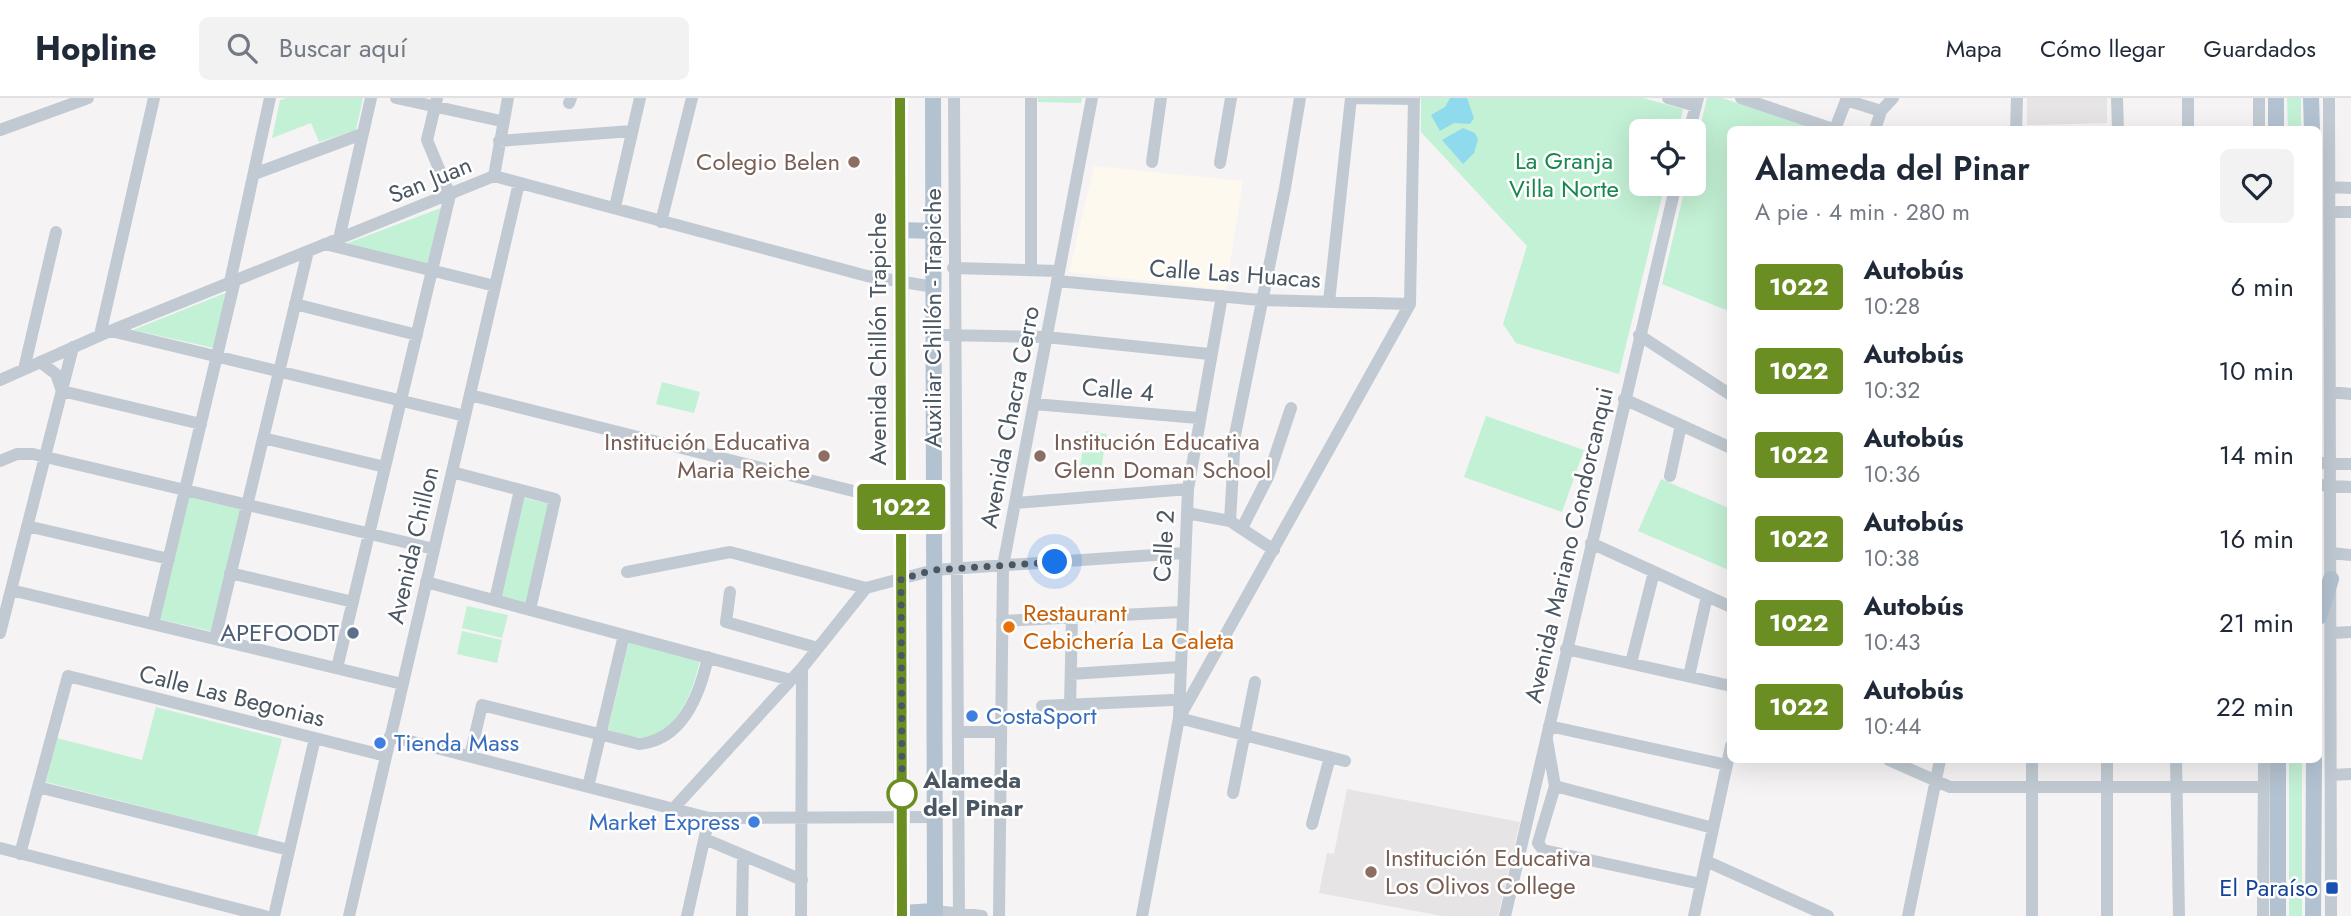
<!DOCTYPE html>
<html lang="es">
<meta charset="utf-8">
<style>
:root{--surface:#fff;--page:#f2f2f3;--text:#1f2937;--muted:#747a83;--line:#e0e1e3}
body{margin:0;font-family:Jost,sans-serif;background:var(--page);color:var(--text);height:100vh;display:flex;flex-direction:column;font-size:26px;white-space:nowrap}
*{box-sizing:border-box;margin:0}
p{font-size:23px;color:var(--muted)}
.icon{flex:none;width:38px;height:38px;fill:none;stroke:currentColor;stroke-width:2;stroke-linecap:round;stroke-linejoin:round}
.map{position:relative;flex:1;overflow:hidden}
.panel{position:absolute;left:1727px;top:28px;width:595px;height:637px;display:flex;flex-direction:column;background:var(--surface);border-radius:10px;box-shadow:0 7px 28px #0002}
.panel>*{flex:none}
.badge{padding:0 14px;border-radius:5px;font-size:24px;line-height:46px}
.fabs{position:absolute;left:1629px;top:21px;display:grid;gap:14px}
.fabs a{display:grid;place-items:center;width:77px;height:77px;border-radius:10px;background:var(--surface);box-shadow:0 7px 28px #0002;font-size:35px}
.you{position:absolute;width:35px;height:35px;margin:-18px;border:5px solid #fff;border-radius:50%;background:#1a73e8;box-shadow:0 0 0 10px #1a73e833}
.map>.badge{position:absolute;translate:-50% -50%;box-shadow:0 0 0 4px #fff}
.round{display:grid;place-items:center;flex:none;width:74px;height:74px;border-radius:10px;background:var(--page)}
.overview{display:flex;align-items:center;justify-content:space-between;height:119px;padding:0 28px}
h1{font-size:33px;font-weight:600;line-height:52px}
ul{padding:0;list-style:none}
li{display:flex;align-items:center;gap:21px;height:84px;padding:0 28px}
li div{flex:1}
li b{display:block;font-size:26px}
li em{font-style:normal}
li .badge{min-width:77px;font-weight:700;text-align:center}
header{display:flex;align-items:center;gap:42px;box-sizing:border-box;height:98px;padding:0 35px;background:var(--surface);border-bottom:2px solid var(--line)}
header strong{font-size:33px}
nav{display:flex;gap:38px;margin-inline-start:auto;font-size:24px}
.search{width:490px;height:63px;background:var(--page);display:flex;align-items:center;gap:18px;box-sizing:border-box;padding:0 24px;border-radius:10px;color:var(--muted);font-size:26px}
.map>svg:first-child{display:block}
.commercial{fill:#fdf9ef}
.education{fill:#e6e4e5}
.green{fill:#c3f1d5}
.water{fill:#90daee}
.lines{fill:none;stroke-linecap:round;stroke-linejoin:round}
.minor{stroke:#c1cad2;stroke-width:12}
.major{stroke:#b3c2d1;stroke-width:16}
.line-casing{stroke:#fff;stroke-width:16}
.line{stroke:#6b8e23;stroke-width:10}
.walk{stroke:#4a5661;stroke-width:7;stroke-dasharray:0 12.6}
.education-dot{fill:#8d6e63;stroke:#fff;stroke-width:2.5}
.food-dot{fill:#e8710a;stroke:#fff;stroke-width:2.5}
.service-dot{fill:#5c6f8a;stroke:#fff;stroke-width:2.5}
.shop-dot{fill:#3f7fe0;stroke:#fff;stroke-width:2.5}
.stop-dot{fill:#fff;stroke:#6b8e23;stroke-width:3.5}
.transit-dot{fill:#1a4fb4;stroke:#fff;stroke-width:2.5}
.labels{text-anchor:middle;stroke-width:5;stroke-linejoin:round;paint-order:stroke}
.park-label{font-size:24px;fill:#17864f;stroke:#fff}
.education-label{font-size:24px;fill:#785e54;stroke:#fff;text-anchor:end}
.street-label{font-size:24px;fill:#4a5661;stroke:#fff}
.food-label{font-size:24px;fill:#c56008;stroke:#fff;text-anchor:start}
.service-label{font-size:24px;fill:#4e5e75;stroke:#fff;text-anchor:end}
.shop-label{font-size:24px;fill:#366cbe;stroke:#fff;text-anchor:start}
.stop-label{font-size:24px;font-weight:bold;fill:#4a5661;stroke:#fff;text-anchor:start}
.transit-label{font-size:24px;fill:#164399;stroke:#fff;text-anchor:end}
</style>
<header>
<strong>Hopline</strong>
<div class="search"><svg class="icon" aria-label="search" viewBox="0 0 24 24"><circle cx="10" cy="10" r="6"/><path d="M15 15l6 6"/></svg>Buscar aquí</div>
<nav><a>Mapa</a><a>Cómo llegar</a><a>Guardados</a></nav>
</header>
<div class="map">
<svg width="2351" height="818" viewBox="0 0 2351 818">
<rect width="100%" height="100%" fill="#f5f3f3"/>
<path class="commercial" d="M 1094,68 L 1243,83 L 1226,192 L 1069,174 Z"/>
<path class="education" d="M 2027,0 L 2107,0 L 2107,25 L 2027,27 Z
M 1347,691 L 1520,724 L 1498,818 L 1442,818 L 1319,795 L 1327,755 L 1334,756 Z"/>
<path class="green" d="M 286,0 L 363,0 L 356,32 L 319,44 L 311,25 L 272,40 L 280,2 Z
M 1038,0 L 1082,0 L 1081,5 L 1038,4 Z
M 1421,0 L 1643,0 L 1683,11 L 1678,33 L 1642,33 L 1642,86 L 1665,86 L 1619,276 L 1516,245 L 1503,226 L 1527,148 L 1421,34 Z
M 1707,0 L 1722,0 L 1816,31 L 1731,32 L 1731,214 L 1662,186 L 1686,86 L 1694,86 L 1694,54 Z
M 2287,0 L 2301,0 L 2301,31 L 2288,31 Z
M 441,110 L 428,167 L 345,146 Z
M 228,194 L 214,250 L 133,232 Z
M 662,284 L 700,294 L 694,315 L 656,306 Z
M 1486,318 L 1584,352 L 1562,414 L 1464,379 Z
M 1086,333 L 1107,336 L 1101,371 L 1080,368 Z
M 1661,381 L 1731,411 L 1731,473 L 1638,433 Z
M 188,399 L 241,411 L 211,533 L 158,521 Z
M 524,400 L 551,406 L 527,506 L 500,500 Z
M 467,508 L 508,517 L 502,540 L 462,530 Z
M 462,533 L 502,542 L 497,565 L 457,556 Z
M 629,543 L 700,562 C 695,588 678,635 646,639 C 633,641 619,635 608,632 Z
M 156,609 L 282,641 L 257,738 L 46,684 L 57,640 L 142,662 Z
M 2289,662 L 2302,662 L 2302,818 L 2289,818 Z"/>
<path class="water" d="M 1450,0 L 1467,0 L 1474,20 L 1470,26 L 1454,25 L 1440,33 L 1431,17 L 1445,9 Z
M 1463,30 L 1475,35 L 1478,41 L 1474,55 L 1463,66 L 1442,42 Z"/>
<g class="lines">
<path class="minor" d="M 396,0 L 501,23
M 954,0 L 959,818
M 1351,0 L 1414,1
M 1668,0 L 1696,8
M 1741,0 L 1836,32
M 2117,0 L 2118,32
M 2188,0 L 2188,32
M 2259,0 L 2259,32
M 2329,0 L 2331,818
M 1846,2 L 1881,13
M 569,5 L 571,0
M 1835,31 L 1847,0
M 0,32 L 88,0
M 1875,32 L 1881,13 L 1893,0
M 2016,32 L 2017,0
M 1689,33 L 1698,0
M 499,43 L 632,33
M 1152,64 L 1161,0
M 1220,65 L 1231,0
M 254,76 L 362,36
M 494,78 L 508,0
M 2329,89 L 2351,90
M 615,109 L 640,0
M 2329,114 L 2351,114
M 661,124 L 692,0
M 339,141 L 371,0
M 325,146 L 495,188
M 953,170 L 1059,173
M 1031,172 L 1031,0
M 1057,183 L 1260,202 L 1410,206
M 230,184 L 270,0
M 1329,204 L 1351,0
M 295,206 L 417,237
M 111,233 L 465,318
M 100,237 L 154,0
M 945,237 L 1046,239 L 1209,256
M 1639,237 L 1731,297
M 40,264 L 56,276 L 62,293 L 201,326
M 24,271 L 56,134
M 0,282 L 110,233 L 494,78 L 867,178 L 934,189
M 2330,294 L 2351,296
M 470,297 L 901,405
M 1624,301 L 1731,350
M 1034,306 L 1198,320
M 263,340 L 385,369
M 0,363 L 17,356 L 33,356 L 434,451
M 2319,365 L 2351,366
M 452,374 L 555,401 L 530,512
M 1670,378 L 1681,327
M 2319,387 L 2351,389
M 1015,405 L 1188,391
M 1187,415 L 1230,423 L 1274,452
M 1230,423 L 1235,337 L 1285,90 L 1300,0
M 27,428 L 169,461
M 1242,430 L 1268,379 L 1291,310
M 1591,445 L 1731,509
M 2331,455 L 2351,457
M 627,474 L 730,454 L 866,490 L 934,472 L 1184,455
M 230,475 L 353,504
M 426,484 L 791,582
M 11,492 L 402,586
M 730,494 L 726,524 L 818,550
M 495,502 L 520,392
M 1002,523 L 1181,514
M 153,526 L 235,182
M 0,535 L 73,249
M 2332,535 L 2351,534
M 215,541 L 308,153
M 1566,551 L 1731,588
M 1631,565 L 1654,474
M 337,570 L 450,97 L 427,42 L 437,0
M 1071,576 L 1179,569
M 1689,578 L 1707,498
M 1070,607 L 1072,520
M 1042,608 L 1172,602
M 1179,618 L 1188,391 L 1222,198
M 1179,620 L 1345,663
M 1549,628 L 1727,667
M 958,634 L 1001,634
M 390,638 L 709,720 L 935,719
M 1547,642 L 1555,688 L 1713,730
M 470,658 L 482,607 L 639,646 C 683,642 700,596 708,559
M 1889,662 L 1950,689 L 2264,689
M 2107,662 L 2107,818
M 2176,662 L 2179,818
M 2332,677 L 2351,676
M 1555,688 L 1538,745 L 1543,752 L 1701,786
M 38,689 L 289,752
M 588,689 L 624,537
M 1233,695 L 1255,584
M 673,711 L 802,570 L 866,490
M 1312,726 L 1330,659
M 705,741 L 802,782
M 0,750 L 265,818
M 20,756 L 68,578 L 386,658
M 1706,763 L 1828,818
M 935,813 L 982,818
M 274,818 L 315,640
M 349,818 L 519,85
M 687,818 L 709,720
M 742,818 L 743,757
M 801,818 L 802,570
M 999,818 L 1003,468 L 1092,0
M 1142,818 L 1179,620 L 1410,206 L 1414,0
M 1505,818 L 1676,86
M 1694,818 L 1731,648
M 1908,818 L 1940,662
M 2032,818 L 2032,662
M 2263,818 L 2264,662"/>
<path class="major" d="M 900,0 L 902,818
M 933,0 L 935,818
M 2276,0 L 2276,32
M 2311,0 L 2312,32
M 901,132 L 934,133
M 2319,519 L 2331,481
M 2278,662 L 2278,818
M 902,815 L 935,813
M 2313,818 L 2314,662"/>
</g>
<g class="lines">
<g class="line-casing">
<path id="line" d="M 900,0 L 902,818"/>
</g>
<use href="#line" class="line"/>
<path class="walk" d="M 902,696 L 901,481 L 934,472 L 1055,464"/>
</g>
<g class="education-dot">
<circle cx="854" cy="64" r="7"/>
<circle cx="824" cy="358" r="7"/>
<circle cx="1040" cy="358" r="7"/>
<circle cx="1371" cy="774" r="7"/>
</g>
<circle class="food-dot" cx="1009" cy="529" r="7"/>
<circle class="service-dot" cx="353" cy="535" r="7"/>
<g class="shop-dot">
<circle cx="972" cy="618" r="7"/>
<circle cx="380" cy="645" r="7"/>
<circle cx="754" cy="724" r="7"/>
</g>
<circle class="stop-dot" cx="902" cy="696" r="14"/>
<rect class="transit-dot" x="2325" y="783" width="14" height="14" rx="3.5"/>
<g class="labels">
<g class="park-label">
<text x="1564" y="71">La Granja<tspan x="1564" dy="28">Villa Norte</tspan></text>
</g>
<g class="education-label">
<text x="840" y="72">Colegio Belen</text>
<text x="810" y="352">Institución Educativa<tspan x="810" dy="28">Maria Reiche</tspan></text>
<text x="1054" y="352" text-anchor="start">Institución Educativa<tspan x="1054" dy="28">Glenn Doman School</tspan></text>
<text x="1385" y="768" text-anchor="start">Institución Educativa<tspan x="1385" dy="28">Los Olivos College</tspan></text>
</g>
<g class="street-label">
<text transform="translate(430 82) rotate(-22)" y="8">San Juan</text>
<text transform="translate(1235 176) rotate(4)" y="8">Calle Las Huacas</text>
<text transform="translate(933 220) rotate(-90)" y="8">Auxiliar Chillón - Trapiche</text>
<text transform="translate(878 241) rotate(-90)" y="8">Avenida Chillón Trapiche</text>
<text transform="translate(1118 292) rotate(5)" y="8">Calle 4</text>
<text transform="translate(1010 319) rotate(-79)" y="8">Avenida Chacra Cerro</text>
<text transform="translate(413 447) rotate(-77)" y="8">Avenida Chillon</text>
<text transform="translate(1569 447) rotate(-77)" y="8">Avenida Mariano Condorcanqui</text>
<text transform="translate(1164 448) rotate(-87)" y="8">Calle 2</text>
<text transform="translate(232 598) rotate(14)" y="8">Calle Las Begonias</text>
</g>
<g class="food-label">
<text x="1023" y="523">Restaurant<tspan x="1023" dy="28">Cebichería La Caleta</tspan></text>
</g>
<g class="service-label">
<text x="339" y="543">APEFOODT</text>
</g>
<g class="shop-label">
<text x="986" y="626">CostaSport</text>
<text x="394" y="653">Tienda Mass</text>
<text x="740" y="732" text-anchor="end">Market Express</text>
</g>
<g class="stop-label">
<text x="923" y="690">Alameda<tspan x="923" dy="28">del Pinar</tspan></text>
</g>
<g class="transit-label">
<text x="2318" y="798">El Paraíso</text>
</g>
</g>
</svg>
<div class="fabs">
<a><svg class="icon" aria-label="locate" viewBox="0 0 24 24"><circle cx="12" cy="12" r="6"/><path d="M12 2v4M12 18v4M2 12h4M18 12h4"/></svg></a>
</div>
<div class="you" style="left:1055px;top:464px"></div>
<b class="badge" style="left:901px;top:409px;background:#6b8e23;color:#fff">1022</b>
<section class="panel">
<div class="overview"><div><h1>Alameda del Pinar</h1><p>A pie · 4 min · 280 m</p></div><a class="round"><svg class="icon" aria-label="heart" viewBox="0 0 24 24"><path d="M12 20l-8-8c-3-5 5-10 8-4 3-6 11-1 8 4z"/></svg></a></div>
<ul>
<li><span class="badge" style="background:#6b8e23;color:#fff">1022</span><div><b>Autobús</b><p>10:28</p></div><em>6 min</em></li>
<li><span class="badge" style="background:#6b8e23;color:#fff">1022</span><div><b>Autobús</b><p>10:32</p></div><em>10 min</em></li>
<li><span class="badge" style="background:#6b8e23;color:#fff">1022</span><div><b>Autobús</b><p>10:36</p></div><em>14 min</em></li>
<li><span class="badge" style="background:#6b8e23;color:#fff">1022</span><div><b>Autobús</b><p>10:38</p></div><em>16 min</em></li>
<li><span class="badge" style="background:#6b8e23;color:#fff">1022</span><div><b>Autobús</b><p>10:43</p></div><em>21 min</em></li>
<li><span class="badge" style="background:#6b8e23;color:#fff">1022</span><div><b>Autobús</b><p>10:44</p></div><em>22 min</em></li>
</ul>
</section>
</div>
